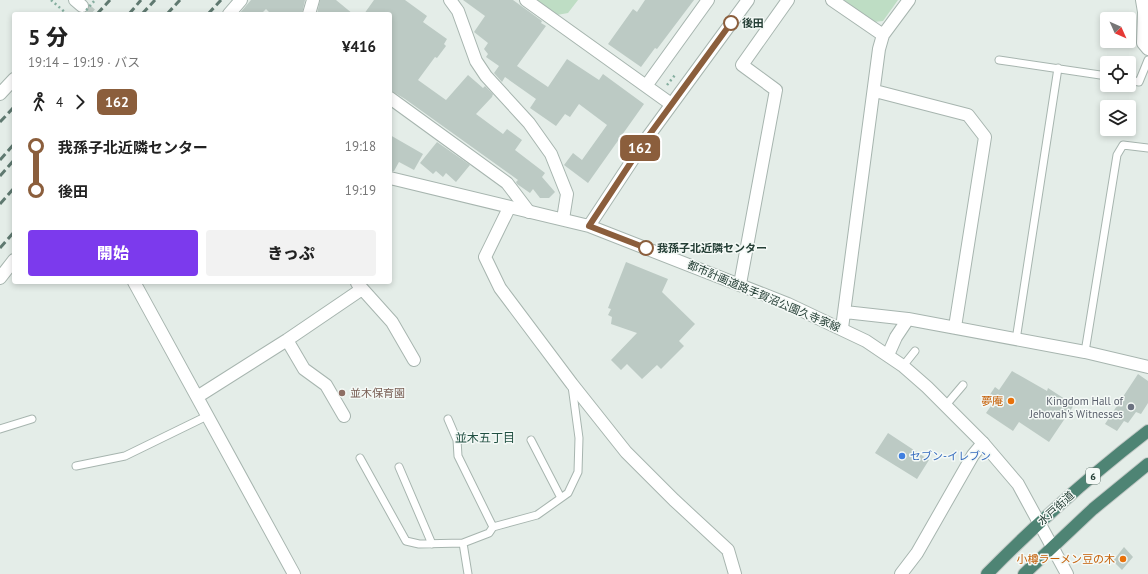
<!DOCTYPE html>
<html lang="ja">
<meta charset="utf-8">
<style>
:root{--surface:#fff;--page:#f2f2f2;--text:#222;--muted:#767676;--accent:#7c3aed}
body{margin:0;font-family:"PT Sans","Noto Sans JP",sans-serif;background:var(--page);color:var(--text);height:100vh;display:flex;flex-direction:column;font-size:15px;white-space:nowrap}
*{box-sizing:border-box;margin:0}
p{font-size:13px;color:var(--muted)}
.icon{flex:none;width:22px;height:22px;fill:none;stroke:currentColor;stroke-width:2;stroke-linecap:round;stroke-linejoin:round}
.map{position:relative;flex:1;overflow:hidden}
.sheet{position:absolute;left:12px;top:12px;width:380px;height:272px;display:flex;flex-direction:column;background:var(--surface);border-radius:4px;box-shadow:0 2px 6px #0003}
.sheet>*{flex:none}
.badge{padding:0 8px;border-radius:6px;font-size:14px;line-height:26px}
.needle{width:26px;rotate:135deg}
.controls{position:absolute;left:1100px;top:12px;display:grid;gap:8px}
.controls a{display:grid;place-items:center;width:36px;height:36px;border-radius:4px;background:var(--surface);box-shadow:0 2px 6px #0003;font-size:20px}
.map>.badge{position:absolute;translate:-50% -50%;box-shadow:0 0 0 2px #fff}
.legs{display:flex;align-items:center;gap:6px;height:44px;padding:0 16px;font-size:13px}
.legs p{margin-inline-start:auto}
.summary{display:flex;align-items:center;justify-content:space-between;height:68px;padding:0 16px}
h1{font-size:22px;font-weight:800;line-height:30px}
.cta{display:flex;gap:8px;margin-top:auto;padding:8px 16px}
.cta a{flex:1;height:46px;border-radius:4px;background:var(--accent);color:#fff;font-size:16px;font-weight:800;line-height:46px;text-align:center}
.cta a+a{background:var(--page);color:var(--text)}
ul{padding:0 16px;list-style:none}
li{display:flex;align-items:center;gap:14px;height:44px;font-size:15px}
li i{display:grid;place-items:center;width:6px;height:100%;margin:0 5px;background:currentColor}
li i::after{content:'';width:10px;height:10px;margin:-5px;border:3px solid;border-radius:50%;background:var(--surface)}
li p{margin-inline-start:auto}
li:first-child i{background:linear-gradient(#0000 50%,currentColor 0)}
li:last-child i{background:linear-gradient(currentColor 50%,#0000 0)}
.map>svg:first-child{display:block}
.green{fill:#beddc4}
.building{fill:#bccac4}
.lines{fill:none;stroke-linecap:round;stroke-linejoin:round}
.tertiary-tunnel{stroke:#becac4;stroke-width:12;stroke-dasharray:12 6;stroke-linecap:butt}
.service-casing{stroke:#a7b5af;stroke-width:9}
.minor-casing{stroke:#a7b5af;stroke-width:14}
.tertiary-casing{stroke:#a7b5af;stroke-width:14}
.trunk-casing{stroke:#c2c9c6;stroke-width:14}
.path{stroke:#86afa0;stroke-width:2.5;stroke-dasharray:2 3;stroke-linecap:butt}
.service{stroke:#fff;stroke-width:7}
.minor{stroke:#fff;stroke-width:12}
.tertiary{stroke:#fff;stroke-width:12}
.trunk{stroke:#4e8474;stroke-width:12}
.rail{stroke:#5f7970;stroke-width:3;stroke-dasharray:8 4;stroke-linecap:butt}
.path-bridge{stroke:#86afa0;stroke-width:2.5;stroke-dasharray:2 3;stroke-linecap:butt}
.line-1-casing{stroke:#fff;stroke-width:9}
.line-1{stroke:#8b5e3c;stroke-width:6}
.stop-1-dot{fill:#fff;stroke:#8b5e3c;stroke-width:2}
.education-dot{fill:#8d6e63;stroke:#f4f9f6;stroke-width:1.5}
.food-dot{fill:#e8710a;stroke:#f4f9f6;stroke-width:1.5}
.worship-dot{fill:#6b7280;stroke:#f4f9f6;stroke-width:1.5}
.shop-dot{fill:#3f7fe0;stroke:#f4f9f6;stroke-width:1.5}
.labels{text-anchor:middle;stroke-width:3;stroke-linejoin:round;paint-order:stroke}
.shield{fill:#f4f9f6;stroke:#62766f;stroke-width:1}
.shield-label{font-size:10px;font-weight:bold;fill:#243e35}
.stop-label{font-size:11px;font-weight:bold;fill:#243e35;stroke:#f4f9f6;text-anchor:start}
.street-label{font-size:11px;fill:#243e35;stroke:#f4f9f6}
.education-label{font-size:11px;fill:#785e54;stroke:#f4f9f6;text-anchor:start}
.food-label{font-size:11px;fill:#c56008;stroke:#f4f9f6;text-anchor:end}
.worship-label{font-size:11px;fill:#5b616d;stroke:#f4f9f6;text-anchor:end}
.shop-label{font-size:11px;fill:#366cbe;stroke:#f4f9f6;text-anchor:start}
.neighbourhood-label{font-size:12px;fill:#204f41;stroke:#f4f9f6}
</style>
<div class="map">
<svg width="1148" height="574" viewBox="0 0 1148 574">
<rect width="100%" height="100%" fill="#e4ede8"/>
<path class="green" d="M 537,0 L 578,0 L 568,13 L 557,15 Z
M 844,0 L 898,0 L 883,21 L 874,22 Z"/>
<path class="building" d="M 251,0 L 305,0 L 302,14 L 271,14 L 266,9 L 261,14 L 239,14 Z
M 320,0 L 336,0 L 353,14 L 317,14 Z
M 374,0 L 405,0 L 427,16 L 423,22 L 447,39 L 444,44 L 446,46 L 437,58 L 435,57 L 418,80 L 446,100 L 468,75 L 483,88 L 485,86 L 493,94 L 492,97 L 476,114 L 503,134 L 507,129 L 522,140 L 515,150 L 545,173 L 542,177 L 555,192 L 549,198 L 540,198 L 533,189 L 530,193 L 517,184 L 516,182 L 518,180 L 405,99 L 390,90 L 390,14 L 364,14 Z
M 463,0 L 513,0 L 542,21 L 541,23 L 546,26 L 517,66 L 548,87 L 567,59 L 599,80 L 603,74 L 644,104 L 588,183 L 564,165 L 573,153 L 582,160 L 607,125 L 579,104 L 570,117 L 565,114 L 556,126 L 530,108 L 536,99 L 505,77 L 502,82 L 494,73 L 499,66 L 486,57 L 488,54 L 484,49 L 488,43 L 474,32 L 485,16 Z
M 645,0 L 694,0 L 657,49 L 655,48 L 641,67 L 608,44 L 633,9 L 637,12 Z
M 390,135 L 423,154 L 414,170 L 399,162 L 394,171 L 390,171 Z
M 437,142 L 470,165 L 456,182 L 446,173 L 443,177 L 436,171 L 433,174 L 420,163 Z
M 626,262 L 668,279 L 662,292 L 695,324 L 679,341 L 684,346 L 661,369 L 657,365 L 642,379 L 627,364 L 621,370 L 611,360 L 637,333 L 611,324 L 612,317 L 608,315 L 611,309 L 608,308 Z
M 1012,371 L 1047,391 L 1048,388 L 1074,405 L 1049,442 L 1019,422 L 1013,431 L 986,413 L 993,403 L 987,399 L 995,387 L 999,390 Z
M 1138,374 L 1148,381 L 1148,403 L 1141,414 L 1136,412 L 1128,423 L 1124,421 L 1117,431 L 1105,424 Z
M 888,433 L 929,460 L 917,479 L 875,453 Z
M 1124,547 L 1133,557 L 1122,570 L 1113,561 Z"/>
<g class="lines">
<path class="tertiary-tunnel" d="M 82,6 L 91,14"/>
<g class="service-casing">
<path id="service" d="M 999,60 L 1107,76
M 1129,80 L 1139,82 L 1148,60
M 1016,340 L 1058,68
M 1085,352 L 1117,155 L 1123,145 L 1148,148
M 903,366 L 915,351
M 946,405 L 963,385
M 448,419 L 457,440 L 458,456 L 493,527
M 0,429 L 32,419
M 531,440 L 561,498
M 360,458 L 406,541 L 419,544 L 463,543 L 489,533 L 493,527 L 537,515 L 568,493 L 578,472 L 579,438 L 572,386
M 76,466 L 125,456 L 207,416
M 399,467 L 432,544
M 463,543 L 468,574"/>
</g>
<g class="minor-casing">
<path id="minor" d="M 450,0 L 458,11 L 476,61 L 486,76 L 529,123 L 551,154 L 567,194 L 563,219
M 526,0 L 671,104
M 832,0 L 883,35 L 879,49 L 842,328
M 1142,0 L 1144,12 L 1143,43 L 1148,49
M 229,14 L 241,0
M 309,14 L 313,0
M 883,35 L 909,0
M 646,86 L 708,0
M 875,91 L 968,115 L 985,137 L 955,327
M 0,94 L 14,79
M 390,98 L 507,183 L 529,212
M 509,208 L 485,257 L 500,288 L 572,384 L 626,452 L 674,500 L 728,550 L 735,574
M 0,278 L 14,260
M 134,282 L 294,574
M 357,283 L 392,322 L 414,360
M 740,284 L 776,90 L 742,65 L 788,0
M 845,312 L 908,319
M 287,340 L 304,369 L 326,385 L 344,416
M 888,355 L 896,337 L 908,319 L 1085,352 L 1148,367
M 197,397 L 287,340 L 362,289
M 901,574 L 917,553 L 973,455 L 983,443"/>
</g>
<g class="tertiary-casing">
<path id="tertiary" d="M 75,0 L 82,6
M 390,178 L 589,226 L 788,304 L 866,341 L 903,366 L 927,387 L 983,443 L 1018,484 L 1067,574
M 589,226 L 647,138 L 748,0"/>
</g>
<g class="trunk-casing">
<path id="trunk" d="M 987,574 C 1037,523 1091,475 1148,431
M 1024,574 L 1093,509 L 1148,464"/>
</g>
<path class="path" d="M 51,0 L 67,14
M 667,85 L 675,75"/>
<use href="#service" class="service"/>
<use href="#minor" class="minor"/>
<use href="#tertiary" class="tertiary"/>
<use href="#trunk" class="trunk"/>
<path class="rail" d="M 97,14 L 110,0
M 129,14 L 141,0
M 142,14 L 155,0
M 167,14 L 180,0
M 208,14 L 221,0
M 0,122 L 14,107
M 0,160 L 14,144
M 0,176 L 14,160
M 0,204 L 14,188
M 0,248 L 14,232"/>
<path class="path-bridge" d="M 83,14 L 95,0"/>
</g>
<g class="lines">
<g class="line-1-casing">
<path id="line-1" d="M 646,248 L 589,226 L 647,138 L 731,23"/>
</g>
<use href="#line-1" class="line-1"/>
</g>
<g class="stop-1-dot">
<circle cx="731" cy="23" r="7"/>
<circle cx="646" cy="248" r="7"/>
</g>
<circle class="education-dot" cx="342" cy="393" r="4"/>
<g class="food-dot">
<circle cx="1011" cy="401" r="4"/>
<circle cx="1123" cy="559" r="4"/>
</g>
<circle class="worship-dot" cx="1131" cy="407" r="4"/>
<circle class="shop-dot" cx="902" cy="456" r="4"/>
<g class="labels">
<rect class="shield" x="1086" y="468" width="14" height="16" rx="3"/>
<g class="shield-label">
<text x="1093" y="480">6</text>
</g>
<g class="stop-label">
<text x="742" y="27">後田</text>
<text x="657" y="252">我孫子北近隣センター</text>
</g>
<g class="street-label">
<text transform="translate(764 296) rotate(23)" y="4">都市計画道路手賀沼公園久寺家線</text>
<text transform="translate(1056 508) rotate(-42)" y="4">水戸街道</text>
</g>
<g class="education-label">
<text x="350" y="397">並木保育園</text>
</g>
<g class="food-label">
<text x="1003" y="405">夢庵</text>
<text x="1115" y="563">小樽ラーメン豆の木</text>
</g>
<g class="worship-label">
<text x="1123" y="405">Kingdom Hall of<tspan x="1123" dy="13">Jehovah's Witnesses</tspan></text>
</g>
<g class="shop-label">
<text x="910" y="460">セブン-イレブン</text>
</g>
<g class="neighbourhood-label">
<text x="485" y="442">並木五丁目</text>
</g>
</g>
</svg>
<div class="controls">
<a><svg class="needle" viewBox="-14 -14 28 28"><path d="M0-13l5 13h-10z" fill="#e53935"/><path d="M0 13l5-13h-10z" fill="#767676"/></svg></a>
<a><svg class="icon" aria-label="locate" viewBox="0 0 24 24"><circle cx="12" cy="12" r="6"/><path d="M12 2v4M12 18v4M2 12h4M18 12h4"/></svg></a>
<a><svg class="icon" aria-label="layers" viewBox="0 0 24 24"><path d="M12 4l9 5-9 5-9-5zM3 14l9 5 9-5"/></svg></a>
</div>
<b class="badge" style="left:640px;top:148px;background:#8b5e3c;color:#fff">162</b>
<section class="sheet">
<div class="summary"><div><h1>5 分</h1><p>19:14 – 19:19 · バス</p></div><b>¥416</b></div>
<div class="legs"><svg class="icon" aria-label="walk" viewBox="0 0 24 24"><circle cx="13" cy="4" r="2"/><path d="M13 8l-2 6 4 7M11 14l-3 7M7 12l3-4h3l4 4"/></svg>4<svg class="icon" aria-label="forward" viewBox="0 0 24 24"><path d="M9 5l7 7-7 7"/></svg><b class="badge" style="background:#8b5e3c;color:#fff">162</b></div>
<ul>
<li><i style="color:#8b5e3c"></i><b>我孫子北近隣センター</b><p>19:18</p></li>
<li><i style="color:#8b5e3c"></i><b>後田</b><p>19:19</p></li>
</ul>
<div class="cta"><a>開始</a><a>きっぷ</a></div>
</section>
</div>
